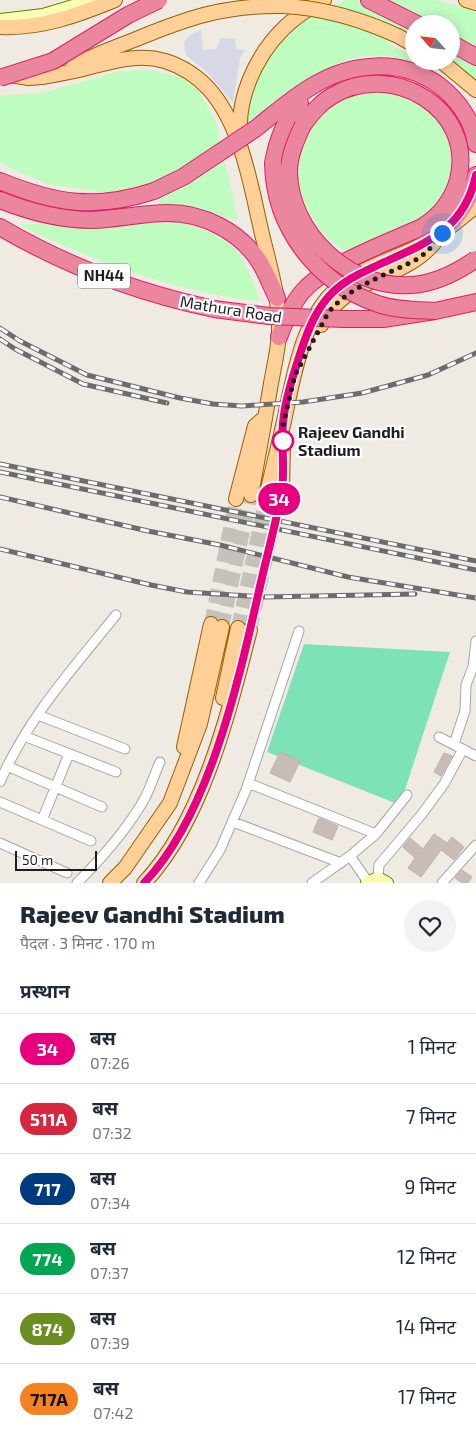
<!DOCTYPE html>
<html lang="hi">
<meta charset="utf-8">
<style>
:root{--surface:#fff;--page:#f2f2f3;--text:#1f2937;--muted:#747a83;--line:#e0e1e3}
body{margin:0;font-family:"Exo 2","Noto Sans Devanagari",sans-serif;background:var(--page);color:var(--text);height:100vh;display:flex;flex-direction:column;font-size:19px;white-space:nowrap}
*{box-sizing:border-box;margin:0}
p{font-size:16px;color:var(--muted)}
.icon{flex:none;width:28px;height:28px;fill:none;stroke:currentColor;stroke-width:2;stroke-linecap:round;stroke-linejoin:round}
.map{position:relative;height:883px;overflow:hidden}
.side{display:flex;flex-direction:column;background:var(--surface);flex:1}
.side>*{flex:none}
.badge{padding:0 10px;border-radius:16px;font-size:18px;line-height:32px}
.needle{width:32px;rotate:297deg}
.fabs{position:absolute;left:405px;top:15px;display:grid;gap:10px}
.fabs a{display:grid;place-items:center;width:55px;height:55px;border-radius:50%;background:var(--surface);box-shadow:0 2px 12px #0003;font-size:25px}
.scale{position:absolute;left:15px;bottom:12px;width:82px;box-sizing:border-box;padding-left:5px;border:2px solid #1e1e1e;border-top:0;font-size:14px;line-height:18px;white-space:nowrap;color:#1e1e1e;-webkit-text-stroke:4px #fff;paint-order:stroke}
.you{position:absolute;width:25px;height:25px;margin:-12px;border:4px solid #fff;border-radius:50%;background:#1a73e8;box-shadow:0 0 0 8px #1a73e833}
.map>.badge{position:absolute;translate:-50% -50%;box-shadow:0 0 0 2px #fff}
h2{padding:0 20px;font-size:19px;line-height:45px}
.round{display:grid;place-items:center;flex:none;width:52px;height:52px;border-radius:26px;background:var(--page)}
.overview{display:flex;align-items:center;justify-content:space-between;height:85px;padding:0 20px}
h1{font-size:24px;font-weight:800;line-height:38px}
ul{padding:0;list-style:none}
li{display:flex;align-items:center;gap:15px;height:70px;padding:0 20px;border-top:1px solid var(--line)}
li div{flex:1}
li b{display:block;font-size:19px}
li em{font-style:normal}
li .badge{min-width:55px;font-weight:700;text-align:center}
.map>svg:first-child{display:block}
.park{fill:#befcc0}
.pitch{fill:#7de2b7}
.plaza{fill:#d7d8e5}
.building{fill:#c7bdb6;stroke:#c1b0a5}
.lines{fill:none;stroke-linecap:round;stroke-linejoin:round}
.primary-tunnel{stroke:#c5c2bc;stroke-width:14;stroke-dasharray:14 7;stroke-linecap:butt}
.street-casing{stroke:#a5a5a5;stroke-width:11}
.secondary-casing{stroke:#717900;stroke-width:14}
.primary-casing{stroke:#975f00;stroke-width:16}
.highway-casing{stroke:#e11c68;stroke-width:18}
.street{stroke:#fff;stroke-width:9}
.secondary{stroke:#fbfcb4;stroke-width:12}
.primary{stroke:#ffcf98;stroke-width:14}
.highway{stroke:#ea879e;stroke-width:16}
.rail-casing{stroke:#6c6c6c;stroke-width:5}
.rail{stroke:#fff;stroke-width:3;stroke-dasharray:9;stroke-linecap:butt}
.primary-bridge-casing{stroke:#975f00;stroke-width:16;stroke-linecap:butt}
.highway-bridge-casing{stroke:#e11c68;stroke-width:18;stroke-linecap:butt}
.primary-bridge{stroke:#ffcf98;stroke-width:14}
.highway-bridge{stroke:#ea879e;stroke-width:16}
.line-casing{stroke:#fff;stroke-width:11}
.line{stroke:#e6007e;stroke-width:8}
.walk{stroke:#1e1e1e;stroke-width:5;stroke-dasharray:0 9}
.stop-dot{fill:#fff;stroke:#e6007e;stroke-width:2.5}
.labels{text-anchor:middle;stroke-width:4.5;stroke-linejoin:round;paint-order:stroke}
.shield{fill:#fff;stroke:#626262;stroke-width:1}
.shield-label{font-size:15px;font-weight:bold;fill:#1e1e1e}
.street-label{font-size:16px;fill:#1e1e1e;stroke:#fff}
.stop-label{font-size:16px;font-weight:bold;fill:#1e1e1e;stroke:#fff;text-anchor:start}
</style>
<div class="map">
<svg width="476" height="883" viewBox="0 0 476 883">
<rect width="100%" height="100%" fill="#efebe3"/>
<path class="park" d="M 345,0 L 437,0 L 476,12 L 476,80 L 451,60 L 451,24 L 414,24 L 414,35 L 399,27 L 389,44 L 414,57 L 414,61 L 421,61 L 427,64 L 425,68 C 417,65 408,60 400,58 C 339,44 292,91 248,125 C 249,117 248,109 250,101 C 256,75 280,36 303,21 C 316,13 331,6 345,0 Z
M 152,70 L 181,77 L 199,91 L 216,122 L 238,220 L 159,204 L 154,183 L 121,193 L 101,192 L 48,184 L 14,170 L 0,162 L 0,96 L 46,92 L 119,71 Z
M 375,91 C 387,92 400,93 412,98 C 416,101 420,105 424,108 C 429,112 435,115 439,120 C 460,144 456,188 433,211 C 416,227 371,243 348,253 L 333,243 L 318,228 L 307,209 L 298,186 L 298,165 L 301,147 L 307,131 L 320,115 L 337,101 L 356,94 Z
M 176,221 C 230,235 244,248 259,301 C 242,299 224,297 207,293 C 140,278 78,254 17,224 L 84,225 Z"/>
<path class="pitch" d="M 304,644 L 450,652 L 400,805 L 267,752 Z"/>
<path class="plaza" d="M 201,30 L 203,50 L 216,49 L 221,38 L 235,39 L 236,49 L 245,50 L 240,58 L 233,103 L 206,71 L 187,56 L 185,51 L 184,43 L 189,35 Z"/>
<path class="building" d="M 280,752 L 300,761 L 290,782 L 270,773 Z
M 444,753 L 452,756 L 441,776 L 434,772 Z
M 319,818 L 338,826 L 332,840 L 313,832 Z
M 434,834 L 447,843 L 452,837 L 464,847 L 454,860 L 441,850 L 421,877 L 408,868 L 415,858 L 403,847 L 410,838 L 423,849 Z
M 462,870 L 472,877 L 468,883 L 462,883 L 455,878 Z"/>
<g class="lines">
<path class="primary-tunnel" d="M 211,624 L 236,499
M 222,627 L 251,495
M 238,628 L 265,502
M 250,630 L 278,505"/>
<g class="street-casing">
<path id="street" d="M 38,715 L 125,749
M 24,736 L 116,772
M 439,737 L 476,756
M 454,744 L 465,711 L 466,685 L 473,667 L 476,641
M 7,766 L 102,807
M 0,782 C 27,719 74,667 116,615
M 248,783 L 376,834
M 0,802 L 91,841
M 42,820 L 69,754
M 233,822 L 341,863
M 0,843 L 67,873
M 350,856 L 368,882
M 378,878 L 379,865 L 422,814 L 444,784 L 463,749
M 77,883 C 103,857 127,830 145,798 C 151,786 155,773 160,762
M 199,883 L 220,850 L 246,790 L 299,631
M 312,883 L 350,856 L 376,834 L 407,795
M 442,883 L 476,845"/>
</g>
<g class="secondary-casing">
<path id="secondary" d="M 0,20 L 43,15 L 93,0
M 367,883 L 378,878 L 387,883"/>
</g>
<g class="primary-casing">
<path id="primary" d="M 466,0 L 476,3
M 0,27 C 41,29 78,15 115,0
M 398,36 L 414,45
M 441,61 L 476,90
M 73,66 C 93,55 113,48 134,40 C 187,18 224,5 283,6
M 10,75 L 29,78 L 42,77 C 60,74 77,71 94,66 C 118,60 140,54 165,61 C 181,66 197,76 209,89 C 242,126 251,187 262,234 C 270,267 280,300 279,334 C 278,350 274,367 271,383 C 265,420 258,457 251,495
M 241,141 C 235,101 255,57 283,29 C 295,17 309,8 324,0
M 321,325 C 325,319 328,312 334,306 C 362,277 408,275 434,243
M 236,499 L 255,426 L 263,419
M 265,502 C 271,475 278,448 284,421 C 294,374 303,311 345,282 C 370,264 401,257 427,242 C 445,233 460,219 476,206
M 278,505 L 282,488 L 283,447
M 223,698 L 238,628
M 184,747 L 211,624
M 110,883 L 125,868 L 170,803 L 200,724 L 222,627
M 144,883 C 203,821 229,711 250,630"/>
</g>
<g class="highway-casing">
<path id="highway" d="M 369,0 L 417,24
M 451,43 L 476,57
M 255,129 C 274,114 293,97 314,85 C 353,62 402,58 440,86 C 458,100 473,121 476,144
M 273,163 C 277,141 284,120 300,103
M 0,181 C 56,204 96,210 154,191
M 0,200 C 30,212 60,220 92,220 C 118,219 143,213 168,213 C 203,213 239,231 259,261 C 266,272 271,286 277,298
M 0,227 C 66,266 139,293 214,309
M 442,233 C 459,216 471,199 476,175
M 343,319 L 383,319 L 435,311 L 476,302
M 279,337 C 285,321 292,303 304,290 C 328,264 389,242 422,227 C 440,216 452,201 458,180 C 476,108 391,60 332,96 C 320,103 312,113 303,125"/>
</g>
<use href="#street" class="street"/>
<use href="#secondary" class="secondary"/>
<use href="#primary" class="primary"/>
<use href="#highway" class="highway"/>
<g class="rail-casing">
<path id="rail" d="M 0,328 L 20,341 L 87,375 L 180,398 L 213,404 L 242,406 L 303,402 L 362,393 L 428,375 L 476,353
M 0,339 L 15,349 L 83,384 L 167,403
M 0,464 L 476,561
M 0,472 L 476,570
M 0,497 L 148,531 L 220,545 L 348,577 L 476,598
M 0,549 L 151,585 L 187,592 L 265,597 L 415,594"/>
</g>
<use href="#rail" class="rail"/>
<g class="primary-bridge-casing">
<path id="primary-bridge" d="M 283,6 C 323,8 361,19 398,36"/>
</g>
<g class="highway-bridge-casing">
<path id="highway-bridge" d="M 0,78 L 53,61 L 128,15 L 159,0
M 303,125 C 296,140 289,155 289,172 C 290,233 349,289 410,285 C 434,284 456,273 476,259
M 273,163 C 274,228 317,283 378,304 C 396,310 416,310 435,311
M 154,191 L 183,177 L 255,129
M 214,309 L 269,316 L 343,319"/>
</g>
<use href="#primary-bridge" class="primary-bridge"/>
<use href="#highway-bridge" class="highway-bridge"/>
</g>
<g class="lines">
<g class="line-casing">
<path id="line" d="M 144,883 C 211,814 240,674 261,582 C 268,551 277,520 282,489 C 285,467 281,445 283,423 C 285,399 294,373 301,351 C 308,330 316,309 332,293 C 345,280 361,273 378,265 C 424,244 464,231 476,175"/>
</g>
<use href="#line" class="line"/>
<path class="walk" d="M 283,441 L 280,438 L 295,375 L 328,313 C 350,285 388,275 419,258 L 428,251 L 442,233"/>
</g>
<circle class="stop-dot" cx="283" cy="441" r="10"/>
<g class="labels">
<rect class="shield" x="78" y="263.5" width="52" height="25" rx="4"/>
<g class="shield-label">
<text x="104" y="281">NH44</text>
</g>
<g class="street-label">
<text transform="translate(231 309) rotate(9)" y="6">Mathura Road</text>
</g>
<g class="stop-label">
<text x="298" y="438">Rajeev Gandhi<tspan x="298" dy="18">Stadium</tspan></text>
</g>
</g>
</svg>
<div class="fabs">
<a><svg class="needle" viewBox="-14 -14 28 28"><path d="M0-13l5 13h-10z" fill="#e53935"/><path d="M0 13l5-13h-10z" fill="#747a83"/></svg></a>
</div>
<div class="scale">50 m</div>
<div class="you" style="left:442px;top:233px"></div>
<b class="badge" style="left:279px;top:499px;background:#e6007e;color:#fff">34</b>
</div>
<section class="side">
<div class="overview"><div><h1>Rajeev Gandhi Stadium</h1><p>पैदल · 3 मिनट · 170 m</p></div><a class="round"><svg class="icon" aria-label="heart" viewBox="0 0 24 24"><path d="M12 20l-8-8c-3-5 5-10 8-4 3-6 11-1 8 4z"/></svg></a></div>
<h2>प्रस्थान</h2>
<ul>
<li><span class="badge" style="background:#e6007e;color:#fff">34</span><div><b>बस</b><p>07:26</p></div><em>1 मिनट</em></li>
<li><span class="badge" style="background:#d7263d;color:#fff">511A</span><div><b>बस</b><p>07:32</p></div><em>7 मिनट</em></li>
<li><span class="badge" style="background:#003b80;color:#fff">717</span><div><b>बस</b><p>07:34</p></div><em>9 मिनट</em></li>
<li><span class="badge" style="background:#00a651;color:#fff">774</span><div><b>बस</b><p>07:37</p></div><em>12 मिनट</em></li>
<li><span class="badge" style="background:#6b8e23;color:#fff">874</span><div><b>बस</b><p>07:39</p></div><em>14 मिनट</em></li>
<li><span class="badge" style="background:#f58220;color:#111">717A</span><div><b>बस</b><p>07:42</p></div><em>17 मिनट</em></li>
</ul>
</section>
